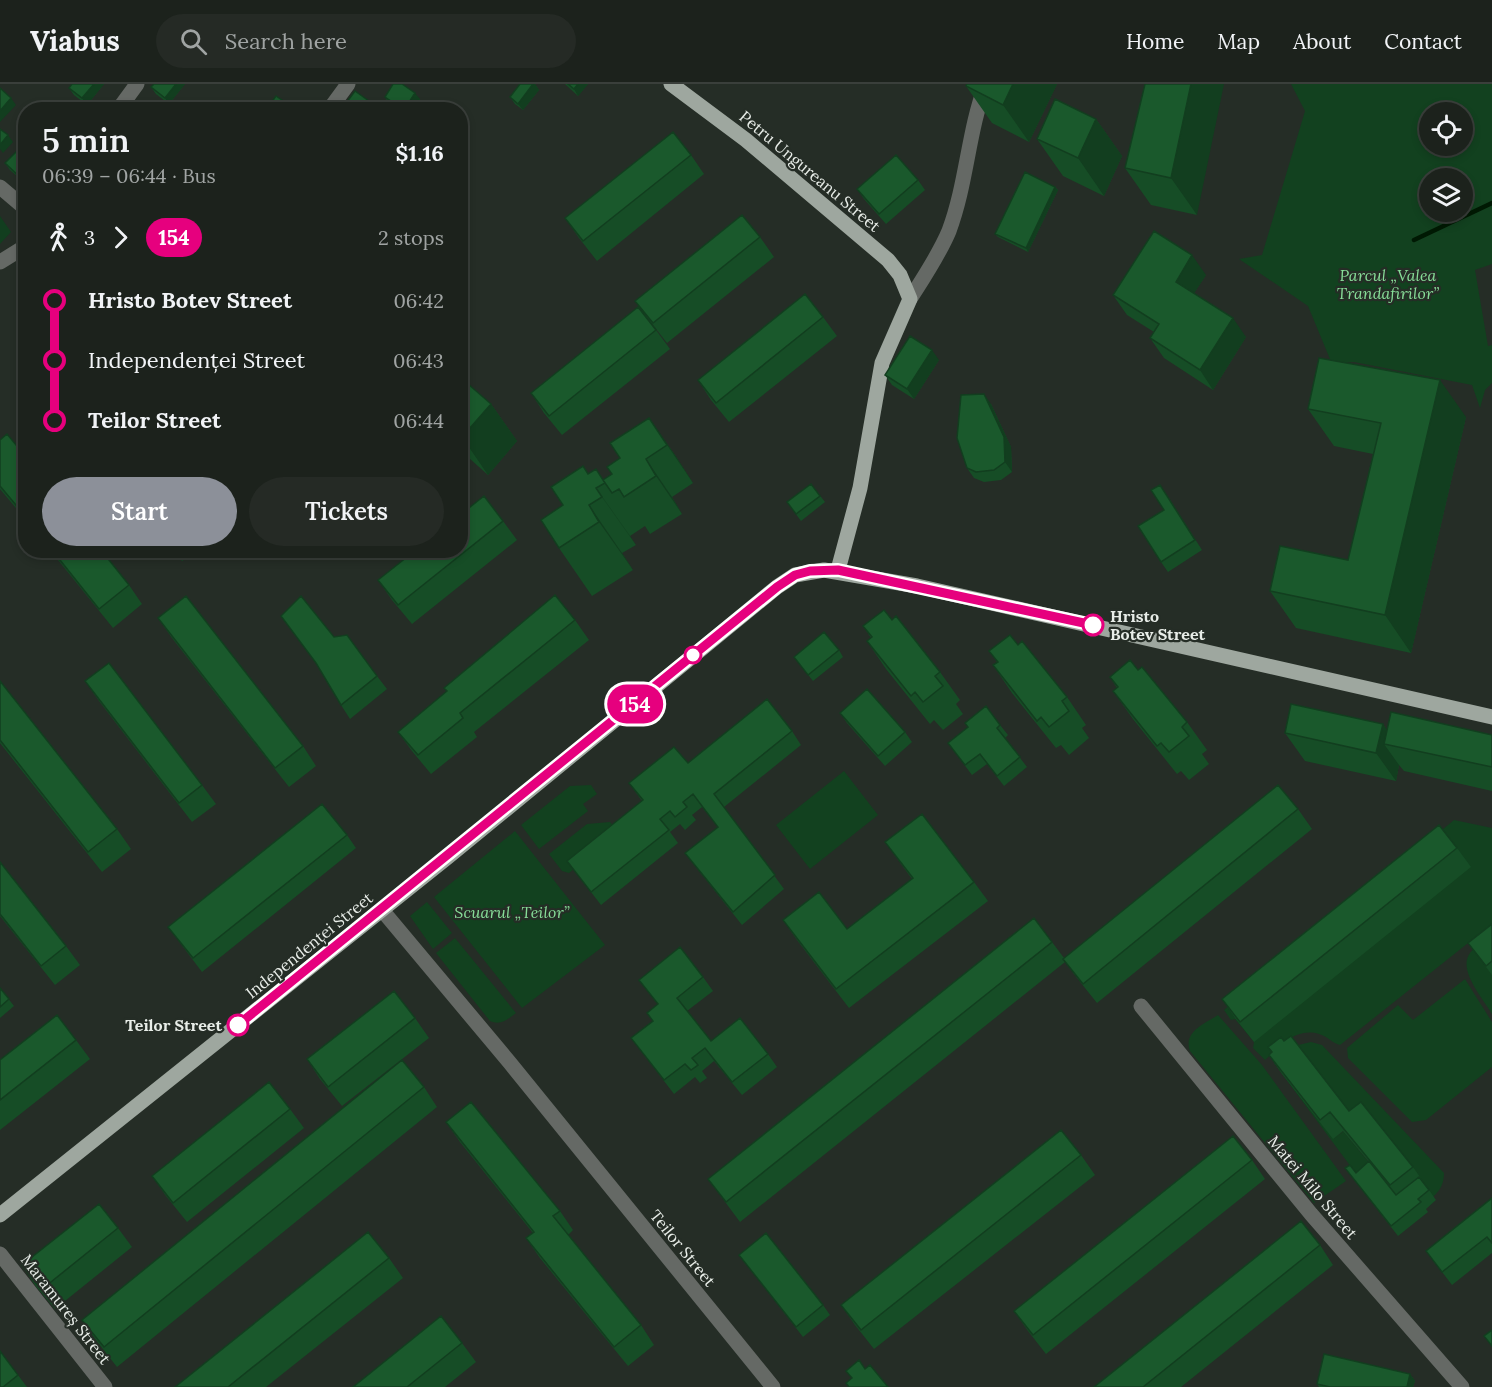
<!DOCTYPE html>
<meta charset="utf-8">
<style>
:root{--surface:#1c221c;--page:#252a25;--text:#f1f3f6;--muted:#a0a4a3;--line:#3a3f3b;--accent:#8c9099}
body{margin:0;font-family:Lora,serif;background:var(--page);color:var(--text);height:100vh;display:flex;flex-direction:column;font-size:22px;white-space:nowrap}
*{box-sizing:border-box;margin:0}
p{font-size:20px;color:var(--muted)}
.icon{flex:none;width:33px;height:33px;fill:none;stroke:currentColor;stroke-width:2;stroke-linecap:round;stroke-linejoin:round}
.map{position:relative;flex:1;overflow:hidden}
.side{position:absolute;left:18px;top:18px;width:450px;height:456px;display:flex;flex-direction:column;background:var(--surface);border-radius:24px;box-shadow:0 3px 9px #0003,0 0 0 2px var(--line)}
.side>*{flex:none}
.badge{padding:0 12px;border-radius:20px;font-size:21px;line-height:39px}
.fabs{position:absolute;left:1419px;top:18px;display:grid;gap:12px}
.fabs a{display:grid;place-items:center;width:54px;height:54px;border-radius:50%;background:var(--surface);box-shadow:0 3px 9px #0003,0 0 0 2px var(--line);font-size:30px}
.map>.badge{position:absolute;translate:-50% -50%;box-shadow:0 0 0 3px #fff}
.legs{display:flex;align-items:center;gap:9px;height:66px;padding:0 24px;font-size:20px}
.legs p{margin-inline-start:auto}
.headline{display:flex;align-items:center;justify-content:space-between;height:102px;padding:0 24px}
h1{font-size:33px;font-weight:600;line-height:45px}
.cta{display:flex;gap:12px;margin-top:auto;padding:12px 24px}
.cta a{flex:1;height:69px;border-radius:36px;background:var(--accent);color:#fff;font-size:24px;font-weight:600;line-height:69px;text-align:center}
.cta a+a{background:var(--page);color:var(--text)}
ul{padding:0 24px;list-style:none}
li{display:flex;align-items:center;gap:21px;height:60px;font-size:22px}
li i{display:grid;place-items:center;width:9px;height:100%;margin:0 8px;background:currentColor}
li i::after{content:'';width:15px;height:15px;margin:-8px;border:4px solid;border-radius:50%;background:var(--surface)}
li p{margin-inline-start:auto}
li:first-child i{background:linear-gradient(#0000 50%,currentColor 0)}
li:last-child i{background:linear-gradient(currentColor 50%,#0000 0)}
header{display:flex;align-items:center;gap:36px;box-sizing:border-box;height:84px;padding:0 30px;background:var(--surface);border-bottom:2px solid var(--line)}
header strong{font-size:28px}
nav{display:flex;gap:33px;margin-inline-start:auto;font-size:21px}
.search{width:420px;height:54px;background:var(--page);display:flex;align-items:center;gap:15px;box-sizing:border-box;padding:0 21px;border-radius:33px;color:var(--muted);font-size:22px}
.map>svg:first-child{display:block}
.green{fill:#12411f;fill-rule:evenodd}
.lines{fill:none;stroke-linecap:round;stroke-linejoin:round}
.stream{stroke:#001903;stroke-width:4.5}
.minor{stroke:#656965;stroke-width:15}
.major{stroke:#9ea79f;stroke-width:15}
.wall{fill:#164d26}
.shaded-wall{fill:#123e1f}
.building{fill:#1a592c;stroke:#123e1f;stroke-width:1.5}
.line-1-casing{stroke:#fff;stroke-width:14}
.line-1{stroke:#e6007e;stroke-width:9}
.stop-1-dot{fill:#fff;stroke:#e6007e;stroke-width:3}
.labels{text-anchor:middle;stroke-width:4.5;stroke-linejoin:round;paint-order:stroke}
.street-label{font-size:16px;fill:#e8ede8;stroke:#252d26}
.park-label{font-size:16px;font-style:italic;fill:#87dd98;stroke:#252d26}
.stop-label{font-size:16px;font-weight:bold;fill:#e8ede8;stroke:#252d26;text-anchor:start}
</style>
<header>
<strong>Viabus</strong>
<div class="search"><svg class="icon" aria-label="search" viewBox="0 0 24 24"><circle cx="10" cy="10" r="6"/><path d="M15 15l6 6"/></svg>Search here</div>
<nav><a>Home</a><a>Map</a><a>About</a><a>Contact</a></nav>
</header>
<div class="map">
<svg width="1492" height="1303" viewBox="0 0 1492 1303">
<rect width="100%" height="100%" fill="#252d26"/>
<path class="green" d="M 1291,0 L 1492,0 L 1492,180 L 1475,186 L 1488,262 L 1492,261 L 1492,299 L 1485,306 L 1480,324 L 1472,301 L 1354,278 L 1332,280 L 1308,222 L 1239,175 L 1262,171 L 1305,27 ZM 1430,28 L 1462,28 L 1462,62 L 1430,62 ZM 1430,94 L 1462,94 L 1462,128 L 1430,128 Z
M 844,687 L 878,731 L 810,785 L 776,741 Z
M 591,701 L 597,710 L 583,720 L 588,727 L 539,765 L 521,741 L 570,702 Z
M 1454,736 L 1492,744 L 1492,840 L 1340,961 C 1332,959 1327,952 1319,950 C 1296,943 1280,962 1265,976 L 1253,964 L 1254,958 L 1235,935 L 1231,936 L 1224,926 Z
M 610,738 L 619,749 L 569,789 L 562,787 L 549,770 L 587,740 Z
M 515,747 L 605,861 L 522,924 L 434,813 Z
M 427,818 L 452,849 L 433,865 L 410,832 Z
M 1492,850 L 1492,930 C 1484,916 1457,886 1470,869 C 1475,862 1485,856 1492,850 Z
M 455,854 L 516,929 C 508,935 501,942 490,937 L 436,869 Z
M 1465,895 L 1492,938 L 1492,983 L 1426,1036 L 1412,1038 L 1348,974 L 1347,964 L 1398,921 L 1413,936 Z
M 1218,931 L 1262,981 L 1346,1097 L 1314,1119 L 1190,967 C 1183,948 1204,940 1218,931 Z
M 1311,958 L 1322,961 L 1444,1089 C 1444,1098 1441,1106 1433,1113 L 1356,1037 L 1334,1055 L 1343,1047 L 1376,1087 L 1357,1091 L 1274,979 L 1294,962 Z"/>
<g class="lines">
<path class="stream" d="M 1414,156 L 1492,119"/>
<path class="minor" d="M 118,26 L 137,0
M 329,26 L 348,0
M 0,103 L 26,125
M 0,178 L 26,162
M 910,215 C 924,193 939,171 949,147 C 967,99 968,47 986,0
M 382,826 L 510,979 L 773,1303
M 1141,922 L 1311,1130 L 1462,1303
M 0,1170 L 105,1303"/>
<path class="major" d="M 671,0 L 746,56 L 888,176 L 900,191 L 910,215 L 882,279 L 860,404 L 838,486
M 0,1131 L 448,773 L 777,503 L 795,491 L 824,486 L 917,502 L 1492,633"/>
</g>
<path class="wall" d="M 104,0 L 87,21 L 74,11 L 69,4 Z
M 185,0 L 169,20 L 156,10 L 151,3 Z
M 520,0 L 535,0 L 539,6 L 523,26 L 515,20 L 510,13 Z
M 565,0 L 588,0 L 578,12 Z
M 1057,0 L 1029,58 L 992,39 L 966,2 Z
M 1145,0 L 1197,131 L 1151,121 L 1125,84 Z
M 385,13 L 420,15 L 413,26 L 398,26 L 389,20 Z
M 1096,35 L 1122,72 L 1104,112 L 1063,92 L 1037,55 Z
M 26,67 L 26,100 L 10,86 L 5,79 Z
M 691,71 L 704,90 L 597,177 L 579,154 L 565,134 Z
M 918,96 L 925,106 L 886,140 L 864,115 L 857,105 Z
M 1055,103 L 1058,106 L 1028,168 L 998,153 L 995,150 Z
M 760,153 L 774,173 L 667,259 L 649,236 L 635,217 Z
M 1206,191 L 1194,209 L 1246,253 L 1213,306 L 1164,274 L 1150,254 L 1154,248 L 1127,231 L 1113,211 Z
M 823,233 L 837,252 L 729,338 L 711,316 L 698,296 Z
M 656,246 L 670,265 L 562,351 L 544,329 L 531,309 Z
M 939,276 L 914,315 L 892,301 L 885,291 Z
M 460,293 L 491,320 L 517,357 L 488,391 L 460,366 Z
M 991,320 L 1011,363 L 1012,388 L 1001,396 L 984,398 L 974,394 L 967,384 Z
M 1308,325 L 1466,333 L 1411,569 L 1296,544 L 1270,507 L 1348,476 L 1373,370 L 1334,362 Z
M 649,334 L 675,371 L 693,399 L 672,413 L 682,430 L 650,450 L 645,442 L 630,452 L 636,461 L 622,469 L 633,486 L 592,512 L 559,464 L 563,421 L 612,390 L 620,374 Z
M 0,356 L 26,373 L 26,436 L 0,405 Z
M 811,400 L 825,418 L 801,437 L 787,418 Z
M 1167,411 L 1202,466 L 1168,488 L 1161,478 L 1164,426 Z
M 503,437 L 517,456 L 412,540 L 392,516 L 378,496 Z
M 50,466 L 101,466 L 129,501 L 142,520 L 113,544 Z
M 173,466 L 194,466 L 196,469 L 182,477 Z
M 335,466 L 347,466 L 339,472 Z
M 281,532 L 334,553 L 377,592 L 387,605 L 350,635 L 341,621 L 318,582 Z
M 158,534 L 303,662 L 316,682 L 289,703 L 172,554 Z
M 575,536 L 589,556 L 474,648 L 477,653 L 431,690 L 412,667 L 398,648 L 447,608 L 444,604 Z
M 892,536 L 940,588 L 960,616 L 956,620 L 963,630 L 943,646 L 934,636 L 930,640 L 886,585 L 867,557 L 871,554 L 863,542 Z
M 1018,561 L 1067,613 L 1086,641 L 1082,644 L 1089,654 L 1069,671 L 1061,661 L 1056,664 L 1012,609 L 993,581 L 997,578 L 989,567 Z
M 839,566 L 843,573 L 813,597 L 794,573 Z
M 1138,586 L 1187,638 L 1207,666 L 1202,670 L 1209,680 L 1189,696 L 1181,687 L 1177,690 L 1133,635 L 1113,607 L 1117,604 L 1110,593 Z
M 0,597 L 117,745 L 131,765 L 102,788 L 0,659 Z
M 85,597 L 202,701 L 216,720 L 192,738 L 99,617 Z
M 840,629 L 905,648 L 912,658 L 885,682 L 847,639 Z
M 965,639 L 1000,641 L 1008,651 L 1005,654 L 1027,683 L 1004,702 L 987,680 L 972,691 L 948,659 L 968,643 Z
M 1383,640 L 1387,647 L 1492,651 L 1492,707 L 1404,687 L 1399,681 L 1396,697 L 1305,677 L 1285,649 Z
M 792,647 L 801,661 L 724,723 L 784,805 L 742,841 L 695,782 L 685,769 L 718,743 L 702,723 L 692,731 L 696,736 L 685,746 L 680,740 L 670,748 L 678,759 L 601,821 L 567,777 L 642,717 L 629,699 L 688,679 Z
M 1298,725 L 1312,745 L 1097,919 L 1077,894 L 1065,878 L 740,1138 L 708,1095 L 1052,858 L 1064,874 Z
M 347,751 L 356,764 L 202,888 L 168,843 Z
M 885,758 L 974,798 L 988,817 L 849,924 L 797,856 L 783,836 L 847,845 L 912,795 Z
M 1457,764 L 1471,783 L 1254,958 L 1235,934 L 1222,915 Z
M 0,778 L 66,862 L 80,881 L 55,901 L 0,832 Z
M 1492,840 L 1492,891 L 1468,859 Z
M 703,893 L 713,907 L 687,927 L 711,957 L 768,970 L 777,983 L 742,1011 L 714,977 L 702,987 L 707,994 L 700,999 L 695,993 L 674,1010 L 631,954 L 653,937 L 647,929 L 658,920 L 639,896 Z
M 0,904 L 14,922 L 0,934 Z
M 415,934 L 429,954 L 342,1022 L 320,995 L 307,975 Z
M 76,956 L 90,975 L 0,1046 L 0,976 Z
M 1269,971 L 1349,1027 L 1413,1083 L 1436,1116 L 1426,1125 L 1428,1128 L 1398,1152 L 1345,1084 L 1356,1089 L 1369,1078 L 1343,1047 L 1333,1055 L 1282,990 Z
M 424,1003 L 437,1023 L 117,1283 L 95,1255 L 82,1236 Z
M 290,1025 L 304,1044 L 187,1138 L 166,1112 L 152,1092 Z
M 446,1038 L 560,1127 L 573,1146 L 568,1151 L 641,1241 L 654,1261 L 628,1282 L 540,1174 L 526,1154 L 533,1149 L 460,1058 Z
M 1081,1071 L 1095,1091 L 874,1265 L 855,1241 L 841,1221 Z
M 1252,1076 L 1265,1095 L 1046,1270 L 1028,1247 L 1014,1227 Z
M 1492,1114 L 1492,1169 L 1452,1201 L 1426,1167 Z
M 118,1144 L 132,1163 L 55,1225 L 35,1201 L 22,1181 Z
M 1320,1161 L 1333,1181 L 1181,1303 L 1094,1303 Z
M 739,1171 L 823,1221 L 830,1231 L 803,1253 Z
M 389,1174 L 403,1194 L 266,1303 L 175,1303 Z
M 462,1259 L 476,1278 L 445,1303 L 353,1303 Z
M 1410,1290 L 1415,1297 L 1413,1303 L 1319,1303 L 1317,1300 Z
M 18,1291 L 27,1303 L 0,1303 Z"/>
<path class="shaded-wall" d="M 94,0 L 104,0 L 87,21 L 82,14 Z
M 176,0 L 185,0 L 169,20 L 165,14 Z
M 533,0 L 535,0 L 539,6 L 523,26 L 518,20 Z
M 578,0 L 588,0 L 578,12 L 574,5 Z
M 1013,0 L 1057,0 L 1029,58 L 1003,21 Z
M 1191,0 L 1224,0 L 1197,131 L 1171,94 Z
M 415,9 L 420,15 L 413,26 L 404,26 Z
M 11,14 L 16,21 L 0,38 L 0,27 Z
M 1096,35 L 1122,72 L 1104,112 L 1078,74 Z
M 8,51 L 13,58 L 3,69 L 0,65 L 0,61 Z
M 1055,103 L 1058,106 L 1028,168 L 1026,164 Z
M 0,132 L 11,148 L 0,160 Z
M 1192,171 L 1206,191 L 1189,217 L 1176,198 Z
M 1233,234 L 1246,253 L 1213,306 L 1200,286 Z
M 932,266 L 939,276 L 914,315 L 907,305 Z
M 1440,296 L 1466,333 L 1411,569 L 1385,531 Z
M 984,310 L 991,320 L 1011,363 L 1012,388 L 1005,378 Z
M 491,320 L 517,357 L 488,391 L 462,353 Z
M 649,334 L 675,371 L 693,399 L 667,361 Z
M 646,375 L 672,413 L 682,430 L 656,392 Z
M 596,404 L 630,452 L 636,461 L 602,413 Z
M 589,421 L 622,469 L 633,486 L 599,438 Z
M 1383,640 L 1398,663 L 1384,660 L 1399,681 L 1396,697 L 1376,669 Z
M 1410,1290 L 1415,1297 L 1413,1303 L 1407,1303 Z"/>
<path class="building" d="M 72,0 L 94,0 L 82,14 L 69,4 Z
M 154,0 L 176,0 L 165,14 L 151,3 Z
M 393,0 L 402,0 L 415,9 L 404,26 L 385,13 Z
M 520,0 L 533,0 L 518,20 L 510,13 Z
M 568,0 L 578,0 L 574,5 Z
M 967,0 L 1013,0 L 1003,21 L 966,2 Z
M 1145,0 L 1191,0 L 1171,94 L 1125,84 Z
M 0,4 L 11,14 L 0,27 Z
M 355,7 L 380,25 L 380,26 L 341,26 Z
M 276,12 L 292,23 L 290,26 L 266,26 Z
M 1055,15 L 1096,35 L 1078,74 L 1037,55 Z
M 137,17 L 148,26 L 131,26 Z
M 0,45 L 8,51 L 0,61 Z
M 673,48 L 691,71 L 583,157 L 565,134 Z
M 21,63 L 26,67 L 26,95 L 24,97 L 5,79 Z
M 896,71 L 918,96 L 879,130 L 857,105 Z
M 1025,88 L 1055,103 L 1026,164 L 995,150 Z
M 742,131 L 760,153 L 653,239 L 635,217 Z
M 1154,147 L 1192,171 L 1176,198 L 1233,234 L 1200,286 L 1150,254 L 1159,240 L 1113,211 Z
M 805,210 L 823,233 L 716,319 L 698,296 Z
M 638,223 L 656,246 L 549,332 L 531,309 Z
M 910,252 L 932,266 L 907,305 L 885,291 Z
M 1319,274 L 1440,296 L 1385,531 L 1270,507 L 1280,462 L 1348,476 L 1381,339 L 1308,325 Z
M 460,293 L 491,320 L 462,353 L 460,352 Z
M 984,310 L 1004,353 L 1005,378 L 994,386 L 976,388 L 967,384 L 957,354 L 961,311 Z
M 649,334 L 667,361 L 646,375 L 656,392 L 624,413 L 619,405 L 612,409 L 603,396 L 612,390 L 607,383 L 620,374 L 610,359 Z
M 7,350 L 26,373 L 26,433 L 0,402 L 0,356 Z
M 583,382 L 588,390 L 596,385 L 605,399 L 596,404 L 602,413 L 589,421 L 599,438 L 559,464 L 541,436 L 563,421 L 551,403 Z
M 811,400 L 820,412 L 796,430 L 787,418 Z
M 1160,401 L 1195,456 L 1161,478 L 1138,442 L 1164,426 L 1151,406 Z
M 484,412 L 503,437 L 398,521 L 378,496 L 416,466 L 460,466 L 460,431 Z
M 52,466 L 101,466 L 129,501 L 99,525 Z
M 555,511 L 575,536 L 460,629 L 463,634 L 418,671 L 398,648 L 447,607 L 444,604 Z
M 186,512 L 303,662 L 275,684 L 158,534 Z
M 301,512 L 334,553 L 347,551 L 377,592 L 341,621 L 316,579 L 281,532 Z
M 884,526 L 892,536 L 896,532 L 940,588 L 935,592 L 943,602 L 923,618 L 915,608 L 911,612 L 867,557 L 872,553 L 863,542 Z
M 824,548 L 839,566 L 808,591 L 794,573 Z
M 1010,551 L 1018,561 L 1022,557 L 1067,613 L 1062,617 L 1069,627 L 1049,643 L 1041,633 L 1037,637 L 993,581 L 998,578 L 989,567 Z
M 1130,576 L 1138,586 L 1142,583 L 1187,638 L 1182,643 L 1189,652 L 1169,668 L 1161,659 L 1157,662 L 1113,607 L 1118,603 L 1110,593 Z
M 109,579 L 202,701 L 179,719 L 85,597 Z
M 0,597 L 117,745 L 88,768 L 0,656 Z
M 867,605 L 905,648 L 878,672 L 840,629 Z
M 767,615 L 792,647 L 714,710 L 775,791 L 733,828 L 685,769 L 718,743 L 693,710 L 683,718 L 687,723 L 675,733 L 670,727 L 660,735 L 669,746 L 591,808 L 567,777 L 643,716 L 629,699 L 674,663 L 688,679 Z
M 1291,620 L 1383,640 L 1376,669 L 1285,649 Z
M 986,622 L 1000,641 L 997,644 L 1020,673 L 997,692 L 980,670 L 965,681 L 948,659 L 968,643 L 965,639 Z
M 1391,628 L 1492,651 L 1492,683 L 1384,660 Z
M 1278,701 L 1298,725 L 1083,900 L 1063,875 Z
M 322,720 L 347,751 L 193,874 L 168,843 Z
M 922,730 L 974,798 L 836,905 L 783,836 L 819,808 L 847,845 L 913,794 L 885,758 Z
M 1439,741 L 1457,764 L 1240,938 L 1222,915 Z
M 0,778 L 66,862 L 41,882 L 0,830 Z
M 1034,834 L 1052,858 L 726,1118 L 708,1095 Z
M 1492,840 L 1492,877 L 1486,882 L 1468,859 Z
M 680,863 L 703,893 L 677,914 L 711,957 L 740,934 L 768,970 L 732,998 L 705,964 L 692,974 L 698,981 L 691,986 L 685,980 L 664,996 L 631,954 L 653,937 L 647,929 L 658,920 L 639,896 Z
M 0,904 L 9,915 L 0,923 Z
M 394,907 L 415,934 L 328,1003 L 307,975 Z
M 57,931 L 76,956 L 0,1016 L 0,976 Z
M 1291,952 L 1349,1027 L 1361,1018 L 1413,1083 L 1390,1101 L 1330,1028 L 1320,1036 L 1269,971 L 1272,968 L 1268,963 L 1281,953 L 1284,957 Z
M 402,976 L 424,1003 L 104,1263 L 82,1236 Z
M 269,998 L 290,1025 L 173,1119 L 152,1092 Z
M 471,1018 L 560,1127 L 553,1132 L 641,1241 L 614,1263 L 526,1154 L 534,1148 L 446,1038 Z
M 1061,1046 L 1081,1071 L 861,1246 L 841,1221 Z
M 1233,1052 L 1252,1076 L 1033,1251 L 1014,1227 Z
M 1369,1077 L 1396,1111 L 1419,1093 L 1429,1106 L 1418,1115 L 1421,1118 L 1391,1142 L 1345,1084 L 1350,1081 L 1356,1089 Z
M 1492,1114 L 1492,1159 L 1487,1153 L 1442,1188 L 1426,1167 Z
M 99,1120 L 118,1144 L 41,1206 L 22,1181 Z
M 1301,1137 L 1320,1161 L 1143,1303 L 1094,1303 Z
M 368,1148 L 389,1174 L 228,1303 L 175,1303 Z
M 766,1149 L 823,1221 L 796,1243 L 739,1171 Z
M 441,1232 L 462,1259 L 407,1303 L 353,1303 Z
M 1492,1246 L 1492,1262 L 1484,1252 Z
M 0,1267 L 18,1291 L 3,1303 L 0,1303 Z
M 1324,1270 L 1410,1290 L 1407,1303 L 1330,1303 L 1317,1300 Z
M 859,1276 L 865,1285 L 870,1281 L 888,1303 L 849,1303 L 846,1299 L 852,1294 L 846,1287 Z"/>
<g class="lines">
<g class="line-1-casing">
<path id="line-1" d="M 238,941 L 777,503 L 795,491 L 810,487 L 838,486 L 1093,541"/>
</g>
<use href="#line-1" class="line-1"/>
</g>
<g class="stop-1-dot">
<circle cx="1093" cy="541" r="10"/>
<circle cx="693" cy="571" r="8"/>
<circle cx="238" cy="941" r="10"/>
</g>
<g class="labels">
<g class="street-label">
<text transform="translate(810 87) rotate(40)" y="6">Petru Ungureanu Street</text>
<text transform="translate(309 861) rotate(-39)" y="6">Independenței Street</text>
<text transform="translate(1313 1103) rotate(50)" y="6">Matei Milo Street</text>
<text transform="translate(683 1164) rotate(51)" y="6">Teilor Street</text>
<text transform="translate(66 1225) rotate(52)" y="6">Maramureș Street</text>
</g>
<g class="park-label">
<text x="1388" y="197">Parcul „Valea<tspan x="1388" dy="18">Trandafirilor”</tspan></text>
<text x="512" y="834">Scuarul „Teilor”</text>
</g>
<g class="stop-label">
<text x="1110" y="538">Hristo<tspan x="1110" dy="18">Botev Street</tspan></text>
<text x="222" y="947" text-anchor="end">Teilor Street</text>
</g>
</g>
</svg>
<div class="fabs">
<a><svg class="icon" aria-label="locate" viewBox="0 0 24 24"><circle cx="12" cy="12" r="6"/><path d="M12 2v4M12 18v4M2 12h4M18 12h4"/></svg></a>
<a><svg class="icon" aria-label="layers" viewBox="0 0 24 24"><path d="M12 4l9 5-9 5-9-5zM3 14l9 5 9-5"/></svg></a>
</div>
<b class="badge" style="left:635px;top:620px;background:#e6007e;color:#fff">154</b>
<section class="side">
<div class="headline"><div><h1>5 min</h1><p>06:39 – 06:44 · Bus</p></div><b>$1.16</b></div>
<div class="legs"><svg class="icon" aria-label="walk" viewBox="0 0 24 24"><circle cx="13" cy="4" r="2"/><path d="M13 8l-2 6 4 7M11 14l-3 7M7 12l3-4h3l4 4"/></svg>3<svg class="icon" aria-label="forward" viewBox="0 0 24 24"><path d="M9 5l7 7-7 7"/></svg><b class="badge" style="background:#e6007e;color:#fff">154</b><p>2 stops</p></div>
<ul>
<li><i style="color:#e6007e"></i><b>Hristo Botev Street</b><p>06:42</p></li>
<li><i style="color:#e6007e"></i><span>Independenței Street</span><p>06:43</p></li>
<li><i style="color:#e6007e"></i><b>Teilor Street</b><p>06:44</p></li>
</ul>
<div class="cta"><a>Start</a><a>Tickets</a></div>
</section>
</div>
